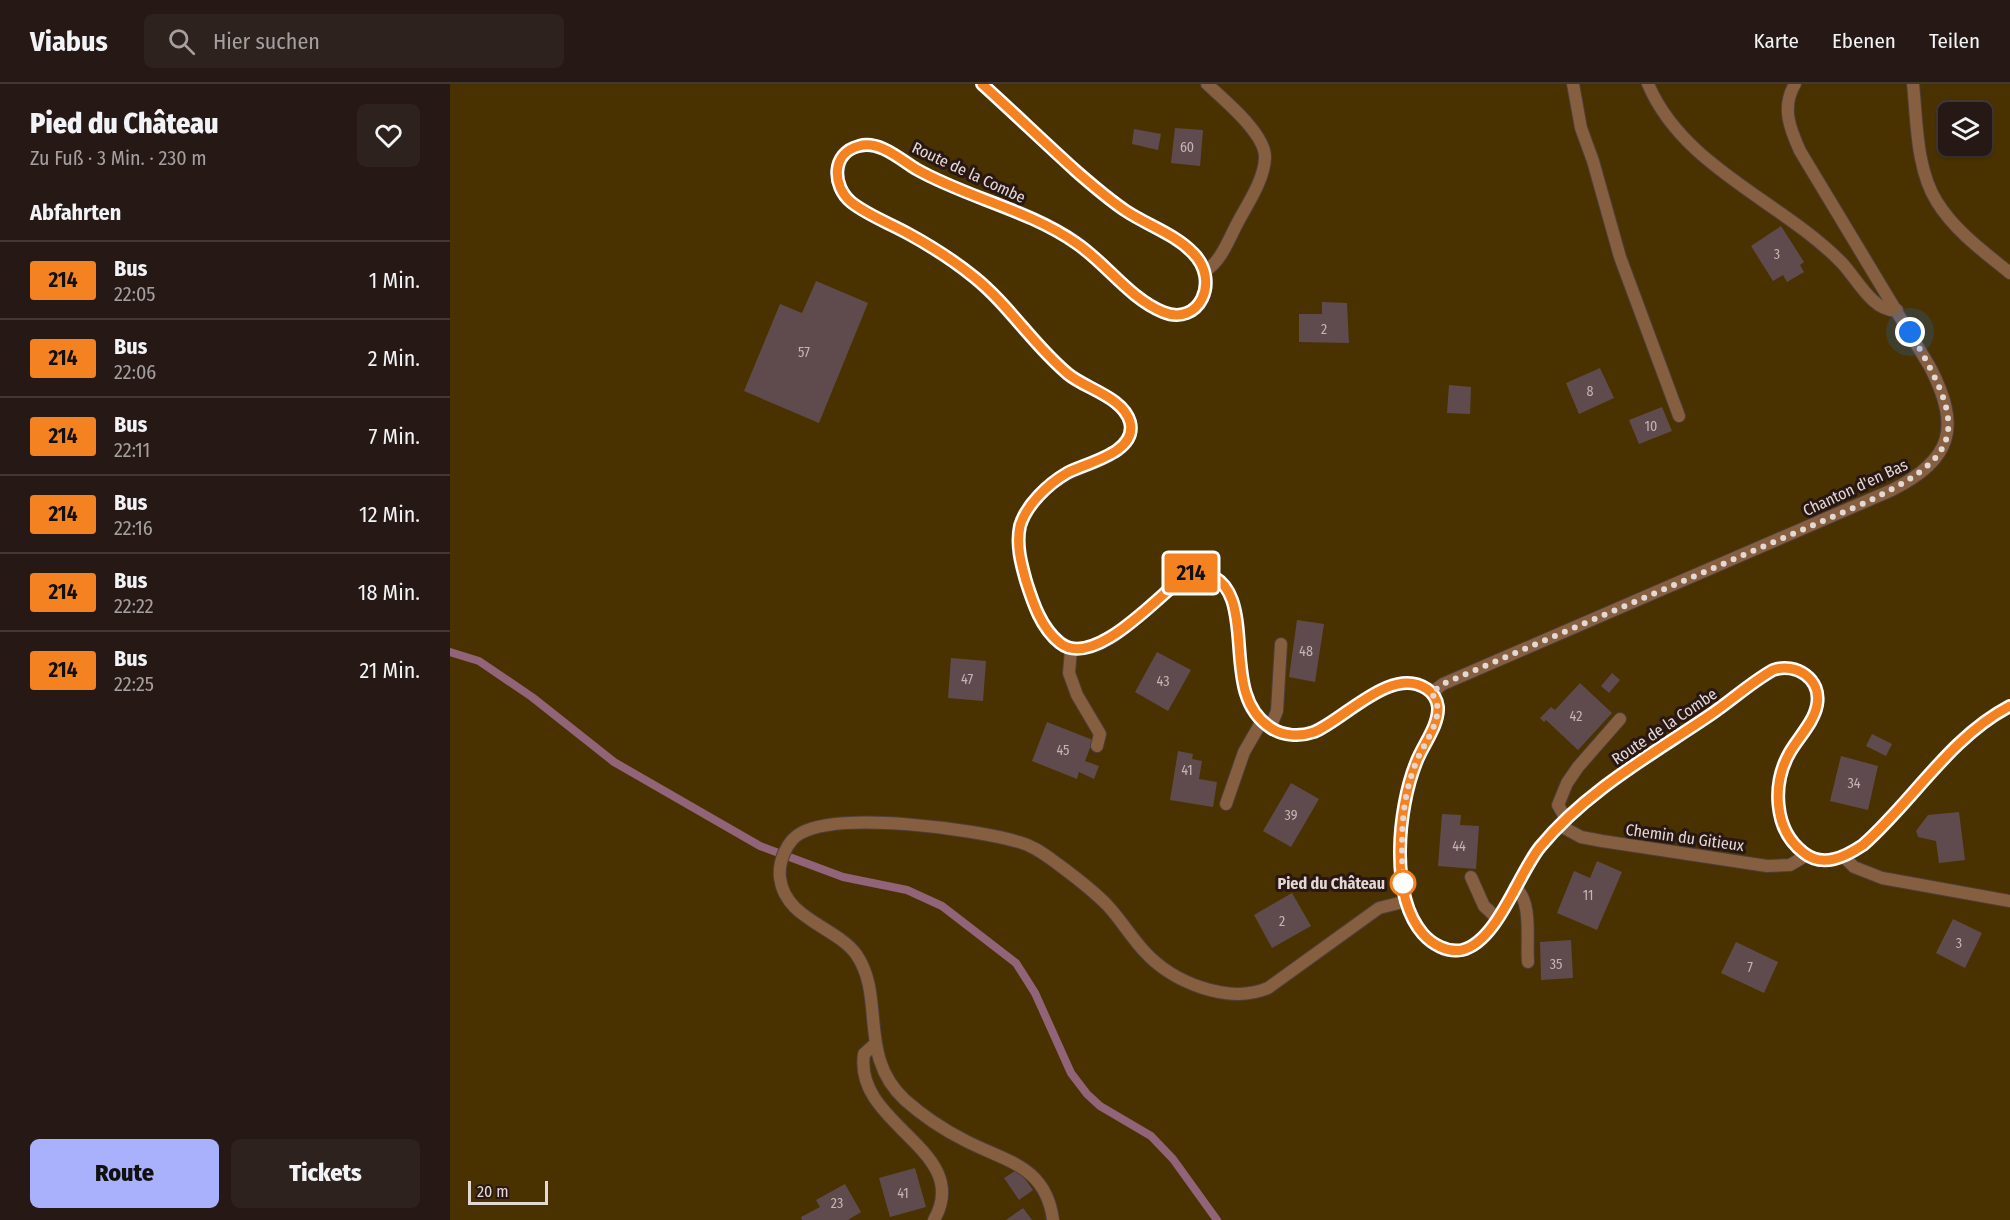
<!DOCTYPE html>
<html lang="de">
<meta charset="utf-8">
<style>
:root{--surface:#261915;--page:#2e221e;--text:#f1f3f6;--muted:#a4a0a0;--line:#423834;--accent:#a9b0fc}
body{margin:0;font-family:"Fira Sans Condensed",sans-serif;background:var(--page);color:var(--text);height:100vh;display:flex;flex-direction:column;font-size:22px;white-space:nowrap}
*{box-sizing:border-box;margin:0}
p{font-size:20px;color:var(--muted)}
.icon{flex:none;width:33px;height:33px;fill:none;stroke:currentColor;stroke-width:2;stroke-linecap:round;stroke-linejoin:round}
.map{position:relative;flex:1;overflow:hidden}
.sheet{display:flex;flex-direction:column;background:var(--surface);width:450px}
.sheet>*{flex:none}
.badge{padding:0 12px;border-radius:4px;font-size:21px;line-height:39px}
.buttons{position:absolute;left:1488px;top:18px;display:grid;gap:12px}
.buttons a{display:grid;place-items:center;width:54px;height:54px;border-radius:9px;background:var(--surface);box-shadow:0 2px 4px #0004,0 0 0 2px var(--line);font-size:30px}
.scale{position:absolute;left:18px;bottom:15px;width:80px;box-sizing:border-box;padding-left:6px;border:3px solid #e4d8d5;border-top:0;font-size:16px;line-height:21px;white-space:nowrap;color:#e4d8d5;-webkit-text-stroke:4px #281713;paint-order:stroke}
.you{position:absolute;width:30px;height:30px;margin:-15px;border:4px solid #fff;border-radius:50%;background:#1a73e8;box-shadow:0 0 0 9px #1a73e833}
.map>.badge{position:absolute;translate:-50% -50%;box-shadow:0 0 0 3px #fff}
h2{padding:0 30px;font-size:22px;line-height:54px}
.round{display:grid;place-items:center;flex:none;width:63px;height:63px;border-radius:9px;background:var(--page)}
.summary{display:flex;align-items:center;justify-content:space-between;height:102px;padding:0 30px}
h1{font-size:28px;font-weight:800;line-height:45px}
.button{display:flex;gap:12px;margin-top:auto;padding:12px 30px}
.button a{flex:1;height:69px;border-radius:9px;background:var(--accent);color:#111;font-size:24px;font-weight:800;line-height:69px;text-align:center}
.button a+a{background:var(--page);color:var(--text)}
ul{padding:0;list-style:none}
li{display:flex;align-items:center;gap:18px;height:78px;padding:0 30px;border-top:2px solid var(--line)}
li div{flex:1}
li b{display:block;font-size:22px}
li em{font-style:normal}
li .badge{min-width:66px;font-weight:700;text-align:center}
header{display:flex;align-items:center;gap:36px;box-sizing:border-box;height:84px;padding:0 30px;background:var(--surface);border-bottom:2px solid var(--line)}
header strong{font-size:28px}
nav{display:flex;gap:33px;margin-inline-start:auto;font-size:21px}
.search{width:420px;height:54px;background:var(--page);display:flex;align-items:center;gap:15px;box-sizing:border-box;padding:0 21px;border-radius:9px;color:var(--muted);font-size:22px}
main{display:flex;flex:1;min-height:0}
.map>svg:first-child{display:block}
.green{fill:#493200;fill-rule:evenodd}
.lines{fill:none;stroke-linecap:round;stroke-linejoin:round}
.stream{stroke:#916479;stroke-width:8}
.building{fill:#5f4b4d}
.lane-casing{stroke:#4e3e3a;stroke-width:14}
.street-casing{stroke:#4e3e3a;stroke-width:14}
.secondary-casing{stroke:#4e3e3a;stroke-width:14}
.lane{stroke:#865f40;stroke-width:12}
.street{stroke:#865f40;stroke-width:12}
.secondary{stroke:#be7e4c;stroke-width:12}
.line-casing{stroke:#fff;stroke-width:14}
.line{stroke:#f58220;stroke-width:9}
.walk{stroke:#e4d8d5;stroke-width:6;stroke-dasharray:0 10.8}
.stop-dot{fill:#fff;stroke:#f58220;stroke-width:3}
.labels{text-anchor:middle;stroke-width:6;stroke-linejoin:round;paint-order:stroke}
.number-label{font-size:14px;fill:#c3b5b3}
.street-label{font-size:16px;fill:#e4d8d5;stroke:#281713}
.stop-label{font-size:16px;font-weight:bold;fill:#e4d8d5;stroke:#281713;text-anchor:end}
</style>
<header>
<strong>Viabus</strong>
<div class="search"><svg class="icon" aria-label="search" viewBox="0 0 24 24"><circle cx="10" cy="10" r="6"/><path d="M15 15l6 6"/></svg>Hier suchen</div>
<nav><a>Karte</a><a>Ebenen</a><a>Teilen</a></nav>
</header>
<main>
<section class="sheet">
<div class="summary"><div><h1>Pied du Château</h1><p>Zu Fuß · 3 Min. · 230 m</p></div><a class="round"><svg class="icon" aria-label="heart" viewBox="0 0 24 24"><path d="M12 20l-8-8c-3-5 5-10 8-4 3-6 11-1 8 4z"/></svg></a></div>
<h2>Abfahrten</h2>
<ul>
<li><span class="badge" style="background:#f58220;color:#111">214</span><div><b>Bus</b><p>22:05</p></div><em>1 Min.</em></li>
<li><span class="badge" style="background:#f58220;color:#111">214</span><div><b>Bus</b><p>22:06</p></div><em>2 Min.</em></li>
<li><span class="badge" style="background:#f58220;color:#111">214</span><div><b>Bus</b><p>22:11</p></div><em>7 Min.</em></li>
<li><span class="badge" style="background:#f58220;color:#111">214</span><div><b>Bus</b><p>22:16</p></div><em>12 Min.</em></li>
<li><span class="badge" style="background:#f58220;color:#111">214</span><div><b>Bus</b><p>22:22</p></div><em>18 Min.</em></li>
<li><span class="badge" style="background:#f58220;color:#111">214</span><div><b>Bus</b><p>22:25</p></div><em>21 Min.</em></li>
</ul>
<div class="button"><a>Route</a><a>Tickets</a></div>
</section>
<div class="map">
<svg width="1560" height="1136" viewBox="0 0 1560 1136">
<rect width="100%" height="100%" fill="#32211c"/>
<path class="green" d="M 0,0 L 1560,0 L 1560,1136 L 0,1136 ZM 1498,28 L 1532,28 L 1532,62 L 1498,62 Z"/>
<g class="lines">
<path class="stream" d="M 0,568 L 29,577 L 82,613 L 164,678 L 310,762 L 393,793 L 457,806 L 492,822 L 566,879 L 585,909 L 621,989 L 637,1010 L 650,1022 L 701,1052 L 723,1075 L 767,1136"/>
</g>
<path class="building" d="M 725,44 L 753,46 L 750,82 L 721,79 Z
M 684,45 L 711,50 L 708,66 L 682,60 Z
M 1331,142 L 1354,178 L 1350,181 L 1354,188 L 1337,198 L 1333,191 L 1323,197 L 1301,162 Z
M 366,197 L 418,219 L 369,339 L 294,307 L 330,220 L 352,229 Z
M 872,218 L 897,219 L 899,259 L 849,258 L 849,230 L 872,230 Z
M 1150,284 L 1164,314 L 1129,330 L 1116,299 Z
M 999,301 L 1021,303 L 1020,330 L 997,329 Z
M 1212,323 L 1222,347 L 1189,360 L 1179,336 Z
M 847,536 L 874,540 L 865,598 L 839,593 Z
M 707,568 L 741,586 L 718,627 L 685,608 Z
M 501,574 L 536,577 L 533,617 L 498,614 Z
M 1162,589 L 1170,596 L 1159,609 L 1151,602 Z
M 1130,599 L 1162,629 L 1128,666 L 1096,636 L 1094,638 L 1090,634 L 1101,623 L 1105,626 Z
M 597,638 L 643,656 L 635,677 L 649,682 L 644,695 L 629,688 L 627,695 L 582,677 Z
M 1422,650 L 1442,660 L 1436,672 L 1416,662 Z
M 728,667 L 743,670 L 742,675 L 752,677 L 749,695 L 767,698 L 763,723 L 720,716 Z
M 1391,672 L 1428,682 L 1418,726 L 1380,717 Z
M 841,699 L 869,715 L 841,763 L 813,747 Z
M 1509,728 L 1515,776 L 1489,779 L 1486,757 L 1468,753 L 1466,747 L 1478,731 Z
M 992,730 L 1011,731 L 1010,741 L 1029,742 L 1026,785 L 988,782 Z
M 1147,777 L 1172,788 L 1147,846 L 1107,829 L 1124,787 L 1140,794 Z
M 842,809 L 861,842 L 822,864 L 804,831 Z
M 1503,835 L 1532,849 L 1515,884 L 1486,869 Z
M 1121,856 L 1123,894 L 1091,896 L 1090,858 Z
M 1286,858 L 1328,878 L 1314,909 L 1271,889 Z
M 465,1084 L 476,1123 L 440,1133 L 429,1094 Z
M 568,1085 L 583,1106 L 569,1116 L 554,1094 Z
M 395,1100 L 411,1128 L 398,1136 L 352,1136 L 351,1133 L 370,1123 L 366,1116 Z
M 573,1124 L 582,1136 L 556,1136 Z"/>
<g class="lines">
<g class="lane-casing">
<path id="lane" d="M 1123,0 L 1131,44 L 1143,77 L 1170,173 L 1229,332
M 1198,0 C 1233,83 1331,117 1391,178 C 1406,193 1423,229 1447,226
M 621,565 L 619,589 L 627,611 L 650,650 L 647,662
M 820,644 L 827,627 L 831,560
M 776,720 L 794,668 L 812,637
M 1116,735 L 1108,721 L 1117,699 L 1128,683 L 1170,635
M 1021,793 L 1034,822 L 1047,834
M 1065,803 C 1083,818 1076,856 1078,878
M 425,960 L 414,970 C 403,1041 524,1066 484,1136"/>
</g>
<g class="street-casing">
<path id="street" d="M 1463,0 C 1467,37 1466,85 1487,118 C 1505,147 1534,168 1560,189
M 755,187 C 772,177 779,154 788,138 C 798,119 814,96 815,74 C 816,50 774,16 757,0
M 981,609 L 993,600 L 1442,406 C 1503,375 1511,343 1480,283 L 1350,67 C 1340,45 1331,23 1345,0
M 1109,741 L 1131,753 L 1152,757 L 1317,782 L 1340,781 L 1357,771
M 1394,773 L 1404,783 L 1432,794 L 1560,817
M 603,1136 C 596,1082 557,1078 516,1057 C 494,1046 473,1032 455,1016 C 407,972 436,913 406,870 C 385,842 335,835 330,794 C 328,778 337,756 351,749 C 392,727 524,745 569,758 C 581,761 591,768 601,775 C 621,790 641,804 658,822 C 671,836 681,853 694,867 C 722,898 778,921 818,904 L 929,824 L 957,817"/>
</g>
<g class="secondary-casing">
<path id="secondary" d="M 532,0 C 564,29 594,58 626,87 C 642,101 658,115 676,127 C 698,141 725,151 743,169 C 771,197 749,243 713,228 C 679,214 655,179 626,158 C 578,125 517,114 466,85 C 450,75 429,56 409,62 C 381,69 382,102 401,118 C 417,131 439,139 457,149 C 481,161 503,177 524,193 C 559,222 583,261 618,290 C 636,305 673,313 680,338 C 688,369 635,380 617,390 C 598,400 576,421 570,442 C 564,467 575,497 584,520 C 625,619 686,527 736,492 C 756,482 775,496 782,516 C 796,556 779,618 821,644 C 832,651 846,653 858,649 C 893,640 939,580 977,605 C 983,609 987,615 988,623 C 989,642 972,662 966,679 C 948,724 939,811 973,850 C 982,861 997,869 1012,866 C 1047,858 1068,790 1090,763 C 1136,707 1201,671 1260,631 C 1281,617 1300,599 1323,587 C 1346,578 1371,595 1367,621 C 1364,638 1348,654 1340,668 C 1322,699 1323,746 1354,769 C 1373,784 1395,773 1413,761 C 1462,717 1500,653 1560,622"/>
</g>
<use href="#lane" class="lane"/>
<use href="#street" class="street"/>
<use href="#secondary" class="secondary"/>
</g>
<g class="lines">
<g class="line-casing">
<path id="line" d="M 532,0 C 564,29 594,58 626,87 C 642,101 658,115 676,127 C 697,141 725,150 743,169 C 771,197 749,243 713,228 C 679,214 656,179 626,159 C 577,125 517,114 466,85 C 450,75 429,56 409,62 C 381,69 382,102 401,118 C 417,131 439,139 457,149 C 481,162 503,176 524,193 C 559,221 583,261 618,290 C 636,305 673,313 680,338 C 688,369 635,379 617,389 C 598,400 576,421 570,442 C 566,461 571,479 576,497 C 583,519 591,544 610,559 C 644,586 709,511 735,492 C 756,482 775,496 782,516 C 796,556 779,617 821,644 C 833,652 850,653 864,648 C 895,635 942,581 977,605 C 983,609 987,615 988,623 C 989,642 972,662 966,679 C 948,724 939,811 973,850 C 982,860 997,869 1012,866 C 1047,858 1068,790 1090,763 C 1136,707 1201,671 1260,631 C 1281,617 1300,599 1323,586 C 1346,578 1372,595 1367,621 C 1364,638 1348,654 1340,668 C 1322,699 1323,746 1354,769 C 1373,784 1395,773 1413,761 C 1463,717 1500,653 1560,622"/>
</g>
<use href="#line" class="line"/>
<path class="walk" d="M 953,799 C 951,757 950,717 967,676 C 975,657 999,628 981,609 L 993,600 L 1408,422 C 1516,372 1519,348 1460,248"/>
</g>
<circle class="stop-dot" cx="953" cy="799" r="12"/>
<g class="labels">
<g class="number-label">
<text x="737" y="68">60</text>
<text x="1327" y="175">3</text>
<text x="874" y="250">2</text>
<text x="354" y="273">57</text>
<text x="1140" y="312">8</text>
<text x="1201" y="347">10</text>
<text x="856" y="572">48</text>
<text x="517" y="600">47</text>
<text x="713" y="602">43</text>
<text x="1126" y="637">42</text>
<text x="613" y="671">45</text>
<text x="737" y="691">41</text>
<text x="1404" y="704">34</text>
<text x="841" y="736">39</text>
<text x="1009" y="767">44</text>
<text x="1138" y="816">11</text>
<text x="832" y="842">2</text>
<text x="1509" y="864">3</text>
<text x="1106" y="885">35</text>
<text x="1300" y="888">7</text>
<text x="453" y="1114">41</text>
<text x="387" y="1124">23</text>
</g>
<g class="street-label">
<text transform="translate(519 88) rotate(25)" y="6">Route de la Combe</text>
<text transform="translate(1405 403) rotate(-25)" y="6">Chanton d'en Bas</text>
<text transform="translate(1214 642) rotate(-34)" y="6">Route de la Combe</text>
<text transform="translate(1235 753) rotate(8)" y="6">Chemin du Gitieux</text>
</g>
<g class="stop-label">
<text x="935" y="805">Pied du Château</text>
</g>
</g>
</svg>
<div class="buttons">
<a><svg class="icon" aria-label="layers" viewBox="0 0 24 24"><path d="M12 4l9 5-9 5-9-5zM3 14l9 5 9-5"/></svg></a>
</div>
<div class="scale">20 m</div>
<div class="you" style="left:1460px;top:248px"></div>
<b class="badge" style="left:741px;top:489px;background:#f58220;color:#111">214</b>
</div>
</main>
